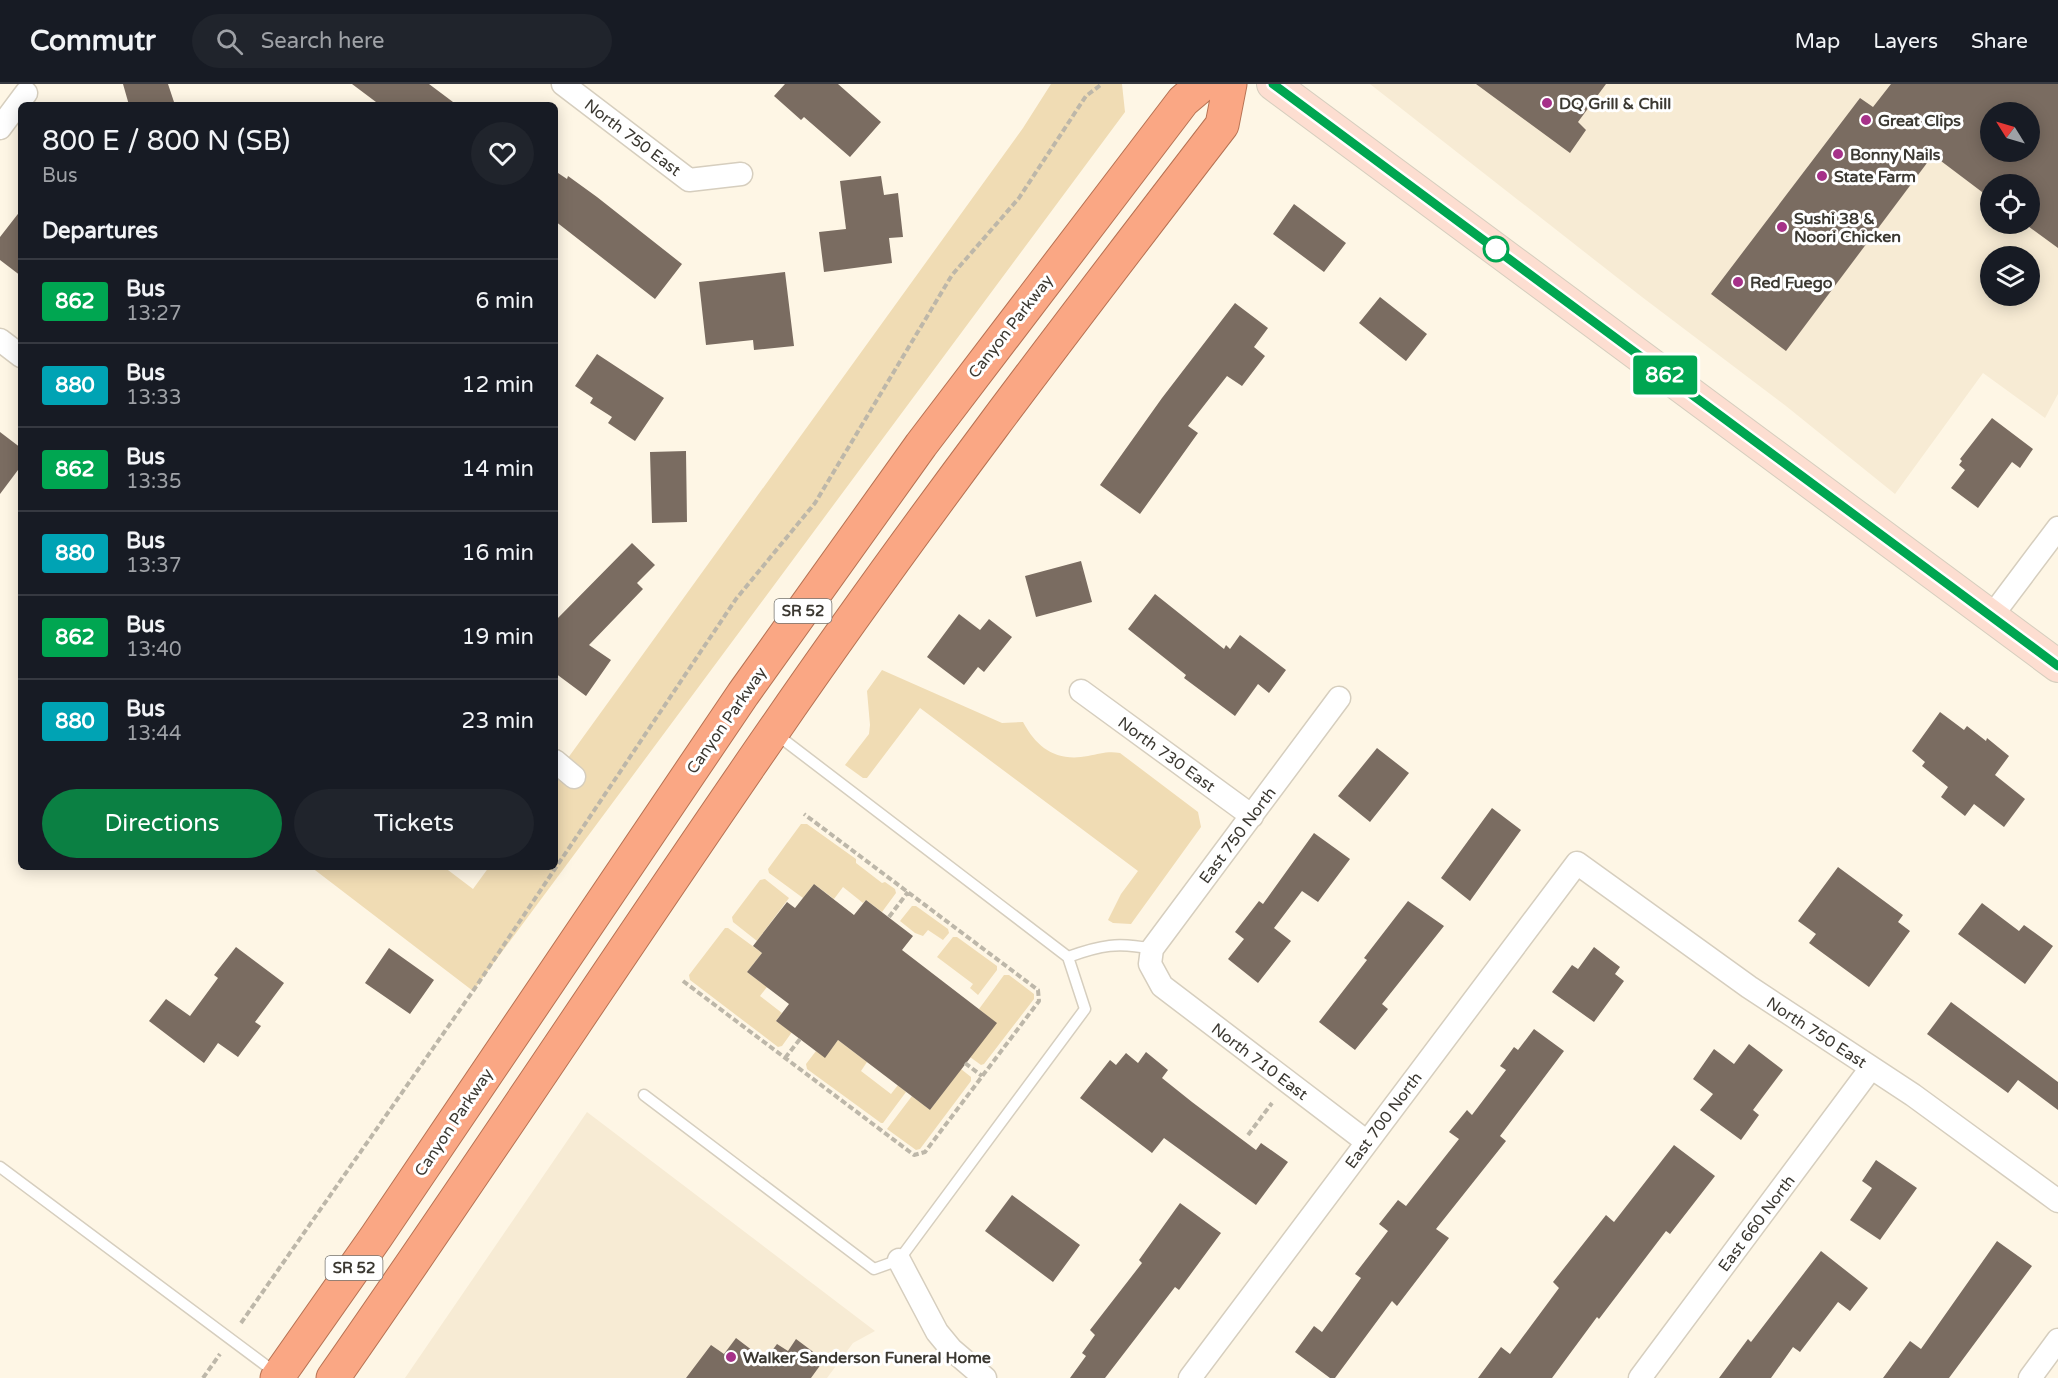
<!DOCTYPE html>
<style>
:root{--surface:#171b24;--page:#20242c;--text:#f1f3f6;--muted:#9ea1a6;--line:#363941;--accent:#0b8043}
body{margin:0;font-family:"Varela Round",sans-serif;background:var(--page);color:var(--text);height:100vh;display:flex;flex-direction:column;font-size:22px;white-space:nowrap}
*{box-sizing:border-box;margin:0}
p{font-size:20px;color:var(--muted)}
.icon{flex:none;width:33px;height:33px;fill:none;stroke:currentColor;stroke-width:2;stroke-linecap:round;stroke-linejoin:round}
.map{position:relative;flex:1;overflow:hidden}
.panel{position:absolute;left:18px;top:18px;width:540px;height:768px;display:flex;flex-direction:column;background:var(--surface);border-radius:9px;box-shadow:0 3px 15px #0003}
.panel>*{flex:none}
.badge{padding:0 12px;border-radius:4px;font-size:21px;line-height:39px}
.needle{width:39px;rotate:307deg}
.buttons{position:absolute;left:1980px;top:18px;display:grid;gap:12px}
.buttons a{display:grid;place-items:center;width:60px;height:60px;border-radius:50%;background:var(--surface);box-shadow:0 3px 15px #0003;font-size:30px}
.map>.badge{position:absolute;translate:-50% -50%;box-shadow:0 0 0 3px #fff}
h2{padding:0 24px;font-size:22px;line-height:54px}
.round{display:grid;place-items:center;flex:none;width:63px;height:63px;border-radius:32px;background:var(--page)}
.head{display:flex;align-items:center;justify-content:space-between;height:102px;padding:0 24px}
h1{font-size:28px;font-weight:600;line-height:45px}
.primary-button{display:flex;gap:12px;margin-top:auto;padding:12px 24px}
.primary-button a{flex:1;height:69px;border-radius:36px;background:var(--accent);color:#fff;font-size:24px;font-weight:600;line-height:69px;text-align:center}
.primary-button a+a{background:var(--page);color:var(--text)}
ul{padding:0;list-style:none}
li{display:flex;align-items:center;gap:18px;height:84px;padding:0 24px;border-top:2px solid var(--line)}
li div{flex:1}
li b{display:block;font-size:22px}
li em{font-style:normal}
li .badge{min-width:66px;font-weight:700;text-align:center}
header{display:flex;align-items:center;gap:36px;box-sizing:border-box;height:84px;padding:0 30px;background:var(--surface);border-bottom:2px solid var(--line)}
header strong{font-size:28px}
nav{display:flex;gap:33px;margin-inline-start:auto;font-size:21px}
.search{width:420px;height:54px;background:var(--page);display:flex;align-items:center;gap:15px;box-sizing:border-box;padding:0 21px;border-radius:33px;color:var(--muted);font-size:22px}
.map>svg:first-child{display:block}
.built{fill:#f7ebd4;fill-rule:evenodd}
.green{fill:#f0dcb4}
.building{fill:#7a6c61;fill-rule:evenodd}
.lines{fill:none;stroke-linecap:round;stroke-linejoin:round}
.service-casing{stroke:#d6cebe;stroke-width:13}
.minor-casing{stroke:#d6cebe;stroke-width:25}
.secondary-casing{stroke:#d6cebe;stroke-width:34}
.trunk-casing{stroke:#b67253;stroke-width:35}
.path{stroke:#bdb7a9;stroke-width:4;stroke-dasharray:6 3;stroke-linecap:butt}
.service{stroke:#fff;stroke-width:10}
.minor{stroke:#fff;stroke-width:22}
.secondary{stroke:#fdded1;stroke-width:32}
.trunk{stroke:#faa784;stroke-width:33}
.line-casing{stroke:#fff;stroke-width:14}
.line{stroke:#00a651;stroke-width:9}
.poi-dot{fill:#a63189;stroke:#fff;stroke-width:2}
.stop-dot{fill:#fff;stroke:#00a651;stroke-width:3}
.labels{text-anchor:middle;stroke-width:6;stroke-linejoin:round;paint-order:stroke}
.shield{fill:#fff;stroke:#76746f;stroke-width:1.5}
.shield-label{font-size:15px;font-weight:bold;fill:#3b3831}
.poi-label{font-size:16px;font-weight:bold;fill:#3b3831;stroke:#fff;text-anchor:start}
.street-label{font-size:16px;fill:#3b3831;stroke:#fff}
</style>
<header>
<strong>Commutr</strong>
<div class="search"><svg class="icon" aria-label="search" viewBox="0 0 24 24"><circle cx="10" cy="10" r="6"/><path d="M15 15l6 6"/></svg>Search here</div>
<nav><a>Map</a><a>Layers</a><a>Share</a></nav>
</header>
<div class="map">
<svg width="2058" height="1294" viewBox="0 0 2058 1294">
<rect width="100%" height="100%" fill="#fef6e5"/>
<path class="built" d="M 1370,0 L 2058,0 L 2058,310 L 2045,334 L 1983,289 L 1895,410 L 1786,322 L 1642,213 ZM 1990,28 L 2030,28 L 2030,68 L 1990,68 ZM 1990,100 L 2030,100 L 2030,140 L 1990,140 ZM 1990,172 L 2030,172 L 2030,212 L 1990,212 Z
M 587,1028 L 875,1247 L 853,1259 L 827,1294 L 405,1294 Z"/>
<path class="green" d="M 1051,0 L 1122,0 L 1125,28 L 473,907 L 311,783 L 444,783 L 473,805 L 489,783 L 555,783 L 555,692 L 1023,44 Z
M 882,586 L 1002,639 L 1023,638 C 1037,664 1056,678 1088,672 C 1100,670 1107,667 1120,669 L 1198,728 L 1201,743 L 1131,840 L 1113,839 L 1108,836 L 1121,810 L 1138,787 L 920,624 L 867,694 L 863,694 L 845,681 L 869,650 L 870,641 L 867,607 Z
M 801,740 L 807,740 L 856,775 L 856,779 L 882,799 L 885,798 L 895,805 L 896,809 L 882,828 L 866,816 L 863,819 L 843,803 L 834,815 L 814,800 L 803,814 L 769,789 L 768,785 Z
M 765,795 L 789,814 L 757,857 L 733,838 L 732,833 L 760,796 Z
M 912,822 L 916,822 L 948,845 L 949,849 L 943,856 L 928,846 L 923,852 L 915,849 L 900,837 Z
M 725,844 L 728,844 L 762,869 L 747,888 L 767,903 L 760,912 L 782,929 L 776,937 L 792,948 L 782,962 L 778,963 L 690,896 L 689,891 Z
M 953,853 L 957,853 L 997,882 L 997,886 L 978,911 L 970,904 L 973,900 L 937,873 Z
M 1004,891 L 1009,891 L 1034,910 L 1034,915 L 984,980 L 981,981 L 970,973 L 996,939 L 979,925 Z
M 838,956 L 867,978 L 861,987 L 891,1010 L 898,1001 L 906,1008 L 883,1039 L 881,1039 L 807,985 L 806,980 L 816,967 L 825,973 Z
M 961,985 L 971,993 L 971,997 L 920,1065 L 916,1066 L 887,1045 L 912,1012 L 930,1026 Z"/>
<path class="building" d="M 123,0 L 168,0 L 175,21 L 129,21 Z
M 352,0 L 429,0 L 457,21 L 380,21 Z
M 785,0 L 838,0 L 881,38 L 850,73 L 804,33 L 801,36 L 774,12 Z
M 1476,0 L 1606,0 L 1578,38 L 1586,46 L 1570,69 Z
M 1891,0 L 2058,0 L 2058,164 L 2025,140 L 2030,140 L 2030,100 L 1990,100 L 1990,114 L 1933,71 L 1786,267 L 1711,210 L 1860,14 L 1873,23 ZM 1990,28 L 2030,28 L 2030,68 L 1990,68 Z
M 555,87 L 567,95 L 568,92 L 597,113 L 682,180 L 655,215 L 555,137 Z
M 881,92 L 884,111 L 898,109 L 903,153 L 889,154 L 892,179 L 824,188 L 819,148 L 846,145 L 840,97 Z
M 1294,120 L 1346,159 L 1324,188 L 1273,150 Z
M 21,126 L 21,192 L 0,176 L 0,153 Z
M 785,188 L 794,262 L 754,266 L 753,256 L 706,261 L 699,198 Z
M 1380,213 L 1427,250 L 1406,277 L 1359,239 Z
M 1235,219 L 1268,244 L 1254,263 L 1265,272 L 1242,302 L 1227,292 L 1188,342 L 1198,349 L 1140,430 L 1100,401 L 1162,314 Z
M 597,270 L 664,314 L 635,357 L 608,339 L 612,333 L 590,319 L 593,314 L 575,302 Z
M 1992,334 L 2033,365 L 2020,384 L 2012,378 L 1978,424 L 1951,404 L 1965,386 L 1959,381 L 1962,377 L 1960,375 Z
M 0,348 L 21,364 L 21,382 L 0,410 Z
M 686,367 L 687,438 L 652,439 L 650,368 Z
M 632,459 L 655,481 L 637,499 L 643,505 L 589,561 L 611,576 L 586,612 L 555,589 L 555,537 Z
M 1081,477 L 1092,518 L 1036,533 L 1025,492 Z
M 1155,510 L 1224,565 L 1226,561 L 1230,565 L 1240,551 L 1286,586 L 1269,609 L 1258,600 L 1235,632 L 1184,594 L 1186,591 L 1128,545 Z
M 959,530 L 980,546 L 989,535 L 1012,553 L 984,588 L 978,583 L 964,601 L 927,573 Z
M 1940,628 L 1964,646 L 1967,642 L 1986,657 L 1987,654 L 2009,672 L 1995,691 L 2025,715 L 2004,743 L 1974,720 L 1965,732 L 1941,713 L 1948,703 L 1922,682 L 1925,678 L 1912,667 Z
M 1377,664 L 1409,689 L 1370,738 L 1338,712 Z
M 1492,724 L 1521,746 L 1470,817 L 1441,794 Z
M 1314,749 L 1350,775 L 1318,818 L 1302,807 L 1274,844 L 1291,857 L 1258,899 L 1228,875 L 1244,855 L 1235,848 L 1259,817 L 1263,820 Z
M 1838,783 L 1903,831 L 1898,838 L 1910,847 L 1869,903 L 1809,859 L 1816,850 L 1798,837 Z
M 814,800 L 854,831 L 866,816 L 913,852 L 902,866 L 997,939 L 930,1026 L 838,956 L 825,974 L 776,937 L 789,920 L 747,888 L 762,869 L 753,862 L 787,818 L 795,824 Z
M 1408,817 L 1444,842 L 1382,920 L 1388,925 L 1355,966 L 1319,938 L 1367,876 L 1364,874 Z
M 1982,819 L 2019,847 L 2024,841 L 2053,862 L 2025,900 L 1958,850 Z
M 236,863 L 284,899 L 255,938 L 261,942 L 238,973 L 218,959 L 204,979 L 149,937 L 166,915 L 190,932 L 218,894 L 214,891 Z
M 1594,863 L 1620,883 L 1615,890 L 1624,897 L 1594,938 L 1552,908 L 1572,881 L 1578,885 Z
M 389,864 L 434,896 L 410,930 L 365,899 Z
M 1951,918 L 2058,998 L 2058,1026 L 2018,996 L 2008,1009 L 1927,950 Z
M 1534,945 L 1564,967 L 1500,1052 L 1506,1057 L 1436,1145 L 1449,1154 L 1397,1222 L 1392,1217 L 1335,1294 L 1330,1294 L 1295,1268 L 1314,1242 L 1322,1248 L 1361,1194 L 1355,1190 L 1388,1147 L 1379,1140 L 1398,1116 L 1406,1122 L 1459,1055 L 1449,1048 L 1467,1026 L 1472,1031 L 1506,986 L 1500,982 L 1514,963 L 1518,966 Z
M 1749,960 L 1783,986 L 1753,1026 L 1759,1031 L 1741,1056 L 1700,1026 L 1713,1010 L 1693,995 L 1714,965 L 1734,980 Z
M 1146,968 L 1168,986 L 1162,994 L 1192,1018 L 1256,1066 L 1261,1059 L 1288,1078 L 1256,1121 L 1164,1054 L 1152,1069 L 1080,1014 L 1110,976 L 1116,981 L 1126,969 L 1138,979 Z
M 1674,1061 L 1715,1092 L 1670,1150 L 1666,1147 L 1599,1235 L 1597,1233 L 1552,1294 L 1478,1294 L 1501,1263 L 1510,1270 L 1559,1204 L 1553,1198 L 1606,1131 L 1614,1138 Z
M 1876,1076 L 1917,1104 L 1880,1156 L 1850,1136 L 1872,1104 L 1862,1097 Z
M 1012,1111 L 1080,1161 L 1053,1198 L 985,1147 Z
M 1180,1119 L 1221,1149 L 1179,1206 L 1175,1203 L 1105,1294 L 1070,1294 L 1086,1272 L 1082,1269 L 1095,1251 L 1090,1246 L 1142,1179 L 1139,1176 Z
M 1997,1157 L 2032,1182 L 1949,1294 L 1883,1294 L 1910,1257 L 1921,1265 Z
M 1821,1167 L 1868,1204 L 1850,1227 L 1838,1218 L 1800,1268 L 1793,1263 L 1771,1294 L 1719,1294 L 1748,1255 L 1751,1258 Z
M 736,1254 L 765,1276 L 777,1260 L 788,1267 L 796,1255 L 824,1276 L 811,1294 L 686,1294 L 711,1261 L 724,1270 Z"/>
<g class="lines">
<g class="service-casing">
<path id="service" d="M 1068,873 C 1101,861 1118,858 1152,865
M 644,1011 L 874,1185 L 899,1176 L 1085,925 L 1068,873 L 776,650
M 0,1083 L 276,1289"/>
</g>
<g class="minor-casing">
<path id="minor" d="M 563,0 L 689,96 L 741,90
M 0,44 L 26,9
M 0,256 L 21,272
M 1991,533 L 2058,444
M 1081,607 L 1252,732
M 1339,614 L 1152,865 L 1150,880 L 1162,902 L 1367,1058
M 555,677 L 574,693
M 899,1176 L 937,1248 L 951,1265 L 985,1294
M 1190,1294 L 1577,779 L 1749,903 L 1913,1011 L 2058,1117
M 1640,1294 L 1871,984
M 2030,1294 L 2058,1256"/>
</g>
<g class="secondary-casing">
<path id="secondary" d="M 1273,0 L 2058,582"/>
</g>
<g class="trunk-casing">
<path id="trunk" d="M 277,1294 L 376,1153 L 743,610 L 921,361 L 1183,17 L 1203,0
M 333,1294 C 482,1081 624,863 772,649 C 915,441 1068,241 1222,41 L 1230,0"/>
</g>
<path class="path" d="M 889,833 L 908,808
M 683,897 L 914,1071 L 925,1068 L 1039,917 L 1038,906 L 804,730
M 785,974 L 800,955
M 965,979 L 982,992
M 1248,1051 L 1272,1019
M 241,1239 L 473,907 L 736,515 L 815,419 L 952,191 L 1019,114 L 1086,12 L 1102,0
M 203,1294 L 220,1270"/>
<use href="#service" class="service"/>
<use href="#minor" class="minor"/>
<use href="#secondary" class="secondary"/>
<use href="#trunk" class="trunk"/>
</g>
<g class="lines">
<g class="line-casing">
<path id="line" d="M 1273,0 L 2058,582"/>
</g>
<use href="#line" class="line"/>
</g>
<g class="poi-dot">
<circle cx="1547" cy="19" r="6"/>
<circle cx="1866" cy="36" r="6"/>
<circle cx="1838" cy="70" r="6"/>
<circle cx="1822" cy="92" r="6"/>
<circle cx="1782" cy="143" r="6"/>
<circle cx="1738" cy="198" r="6"/>
<circle cx="731" cy="1273" r="6"/>
</g>
<circle class="stop-dot" cx="1496" cy="165" r="12"/>
<g class="labels">
<g class="shield">
<rect x="774.5" y="515" width="57" height="24" rx="4.5"/>
<rect x="325.5" y="1172" width="57" height="24" rx="4.5"/>
</g>
<g class="shield-label">
<text x="803" y="532">SR 52</text>
<text x="354" y="1189">SR 52</text>
</g>
<g class="poi-label">
<text x="1559" y="25">DQ Grill &amp; Chill</text>
<text x="1878" y="42">Great Clips</text>
<text x="1850" y="76">Bonny Nails</text>
<text x="1834" y="98">State Farm</text>
<text x="1794" y="140">Sushi 38 &amp;<tspan x="1794" dy="18">Noori Chicken</tspan></text>
<text x="1750" y="204">Red Fuego</text>
<text x="743" y="1279">Walker Sanderson Funeral Home</text>
</g>
<g class="street-label">
<text transform="translate(633 53) rotate(37)" y="6">North 750 East</text>
<text transform="translate(1010 242) rotate(-52)" y="6">Canyon Parkway</text>
<text transform="translate(726 636) rotate(-55)" y="6">Canyon Parkway</text>
<text transform="translate(1167 670) rotate(36)" y="6">North 730 East</text>
<text transform="translate(1237 751) rotate(-53)" y="6">East 750 North</text>
<text transform="translate(1817 948) rotate(33)" y="6">North 750 East</text>
<text transform="translate(1260 977) rotate(37)" y="6">North 710 East</text>
<text transform="translate(1383 1036) rotate(-53)" y="6">East 700 North</text>
<text transform="translate(453 1038) rotate(-56)" y="6">Canyon Parkway</text>
<text transform="translate(1756 1139) rotate(-53)" y="6">East 660 North</text>
</g>
</g>
</svg>
<div class="buttons">
<a><svg class="needle" viewBox="-14 -14 28 28"><path d="M0-13l5 13h-10z" fill="#e53935"/><path d="M0 13l5-13h-10z" fill="#9ea1a6"/></svg></a>
<a><svg class="icon" aria-label="locate" viewBox="0 0 24 24"><circle cx="12" cy="12" r="6"/><path d="M12 2v4M12 18v4M2 12h4M18 12h4"/></svg></a>
<a><svg class="icon" aria-label="layers" viewBox="0 0 24 24"><path d="M12 4l9 5-9 5-9-5zM3 14l9 5 9-5"/></svg></a>
</div>
<b class="badge" style="left:1665px;top:291px;background:#00a651;color:#fff">862</b>
<section class="panel">
<div class="head"><div><h1>800 E / 800 N (SB)</h1><p>Bus</p></div><a class="round"><svg class="icon" aria-label="heart" viewBox="0 0 24 24"><path d="M12 20l-8-8c-3-5 5-10 8-4 3-6 11-1 8 4z"/></svg></a></div>
<h2>Departures</h2>
<ul>
<li><span class="badge" style="background:#00a651;color:#fff">862</span><div><b>Bus</b><p>13:27</p></div><em>6 min</em></li>
<li><span class="badge" style="background:#00a3b4;color:#fff">880</span><div><b>Bus</b><p>13:33</p></div><em>12 min</em></li>
<li><span class="badge" style="background:#00a651;color:#fff">862</span><div><b>Bus</b><p>13:35</p></div><em>14 min</em></li>
<li><span class="badge" style="background:#00a3b4;color:#fff">880</span><div><b>Bus</b><p>13:37</p></div><em>16 min</em></li>
<li><span class="badge" style="background:#00a651;color:#fff">862</span><div><b>Bus</b><p>13:40</p></div><em>19 min</em></li>
<li><span class="badge" style="background:#00a3b4;color:#fff">880</span><div><b>Bus</b><p>13:44</p></div><em>23 min</em></li>
</ul>
<div class="primary-button"><a>Directions</a><a>Tickets</a></div>
</section>
</div>
